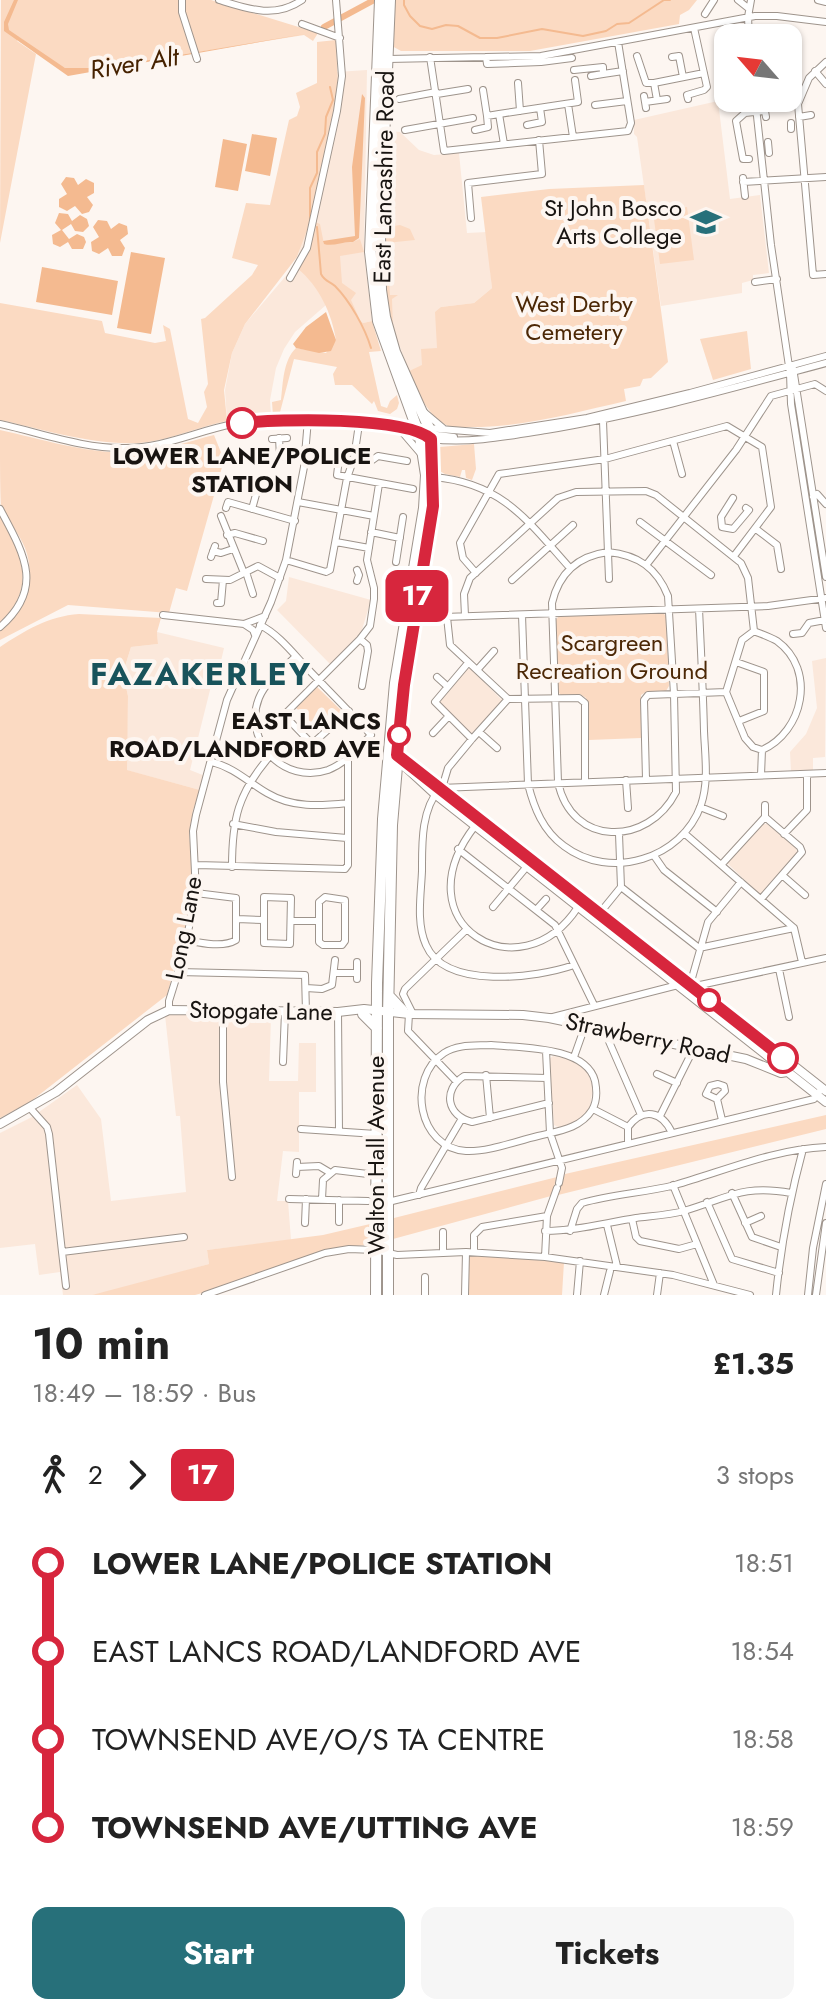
<!DOCTYPE html>
<meta charset="utf-8">
<style>
:root{--surface:#fff;--page:#f6f6f6;--text:#222;--muted:#767676;--accent:#27707a}
body{margin:0;font-family:Jost,sans-serif;background:var(--page);color:var(--text);height:100vh;display:flex;flex-direction:column;font-size:30px;white-space:nowrap}
*{box-sizing:border-box;margin:0}
p{font-size:26px;color:var(--muted)}
.icon{flex:none;width:44px;height:44px;fill:none;stroke:currentColor;stroke-width:2;stroke-linecap:round;stroke-linejoin:round}
.map{position:relative;height:1295px;overflow:hidden}
.drawer{display:flex;flex-direction:column;background:var(--surface);flex:1}
.drawer>*{flex:none}
.badge{padding:0 16px;border-radius:12px;font-size:28px;line-height:52px}
.needle{width:52px;rotate:298deg}
.tools{position:absolute;left:714px;top:24px;display:grid;gap:16px}
.tools a{display:grid;place-items:center;width:88px;height:88px;border-radius:16px;background:var(--surface);box-shadow:0 2px 6px #0004;font-size:40px}
.map>.badge{position:absolute;translate:-50% -50%;box-shadow:0 0 0 4px #fff}
.legs{display:flex;align-items:center;gap:12px;height:88px;padding:0 32px;font-size:26px}
.legs p{margin-inline-start:auto}
.headline{display:flex;align-items:center;justify-content:space-between;height:136px;padding:0 32px}
h1{font-size:44px;font-weight:700;line-height:60px}
.button{display:flex;gap:16px;margin-top:auto;padding:16px 32px}
.button a{flex:1;height:92px;border-radius:16px;background:var(--accent);color:#fff;font-size:32px;font-weight:700;line-height:92px;text-align:center}
.button a+a{background:var(--page);color:var(--text)}
ul{padding:0 32px;list-style:none}
li{display:flex;align-items:center;gap:28px;height:88px;font-size:30px}
li i{display:grid;place-items:center;width:12px;height:100%;margin:0 10px;background:currentColor}
li i::after{content:'';width:20px;height:20px;margin:-10px;border:6px solid;border-radius:50%;background:var(--surface)}
li p{margin-inline-start:auto}
li:first-child i{background:linear-gradient(#0000 50%,currentColor 0)}
li:last-child i{background:linear-gradient(currentColor 50%,#0000 0)}
.map>svg:first-child{display:block}
.built{fill:#fbe8db}
.green{fill:#fbdac2}
.water{fill:#f4ba90}
.lines{fill:none;stroke-linecap:round;stroke-linejoin:round}
.stream{stroke:#f4ba90;stroke-width:2}
.river{stroke:#f4ba90;stroke-width:6}
.minor-casing{stroke:#9e948c;stroke-width:8}
.major-casing{stroke:#9e948c;stroke-width:10}
.highway-casing{stroke:#9e948c;stroke-width:12}
.minor{stroke:#fff;stroke-width:6}
.major{stroke:#fff;stroke-width:8}
.highway{stroke:#fff;stroke-width:10}
.line-1-casing{stroke:#fff;stroke-width:18}
.line-1{stroke:#d7263d;stroke-width:12}
.stop-1-dot{fill:#fff;stroke:#d7263d;stroke-width:4}
.labels{text-anchor:middle;stroke-width:8;stroke-linejoin:round;paint-order:stroke}
.street-label{font-size:24px;fill:#181411;stroke:#fdf6f1}
.poi-label{font-size:24px;fill:#181411;stroke:#fdf6f1;text-anchor:end}
.park-label{font-size:24px;fill:#4c2806;stroke:#fdf6f1}
.stop-label{font-size:24px;font-weight:bold;fill:#181411;stroke:#fdf6f1}
.water-label{font-size:26px;font-style:italic;fill:#462200;stroke:#fdf6f1}
.district-label{font-size:32px;font-weight:bold;letter-spacing:2px;fill:#18535b;stroke:#fdf6f1}
</style>
<div class="map">
<svg width="826" height="1295" viewBox="0 0 826 1295">
<rect width="100%" height="100%" fill="#fdf6f1"/>
<path class="built" d="M 367,70 L 364,253 L 372,321 L 363,323 L 360,320 L 350,300 L 355,293 L 326,305 L 295,332 L 284,349 L 276,368 L 270,400 L 271,416 L 227,420 L 225,390 L 232,353 L 245,324 L 296,264 L 321,169 L 335,101 L 337,72 Z
M 718,101 L 730,199 L 760,195 L 769,273 L 753,275 L 753,280 L 742,283 L 742,293 L 661,306 L 637,137 L 634,134 L 634,120 Z
M 389,131 L 400,132 L 419,150 L 434,155 L 459,153 L 467,233 L 487,232 L 492,288 L 474,303 L 441,307 L 437,348 L 422,366 L 409,371 L 395,334 L 383,277 Z
M 289,577 L 371,600 L 361,633 L 330,664 L 277,610 L 286,601 Z
M 157,632 L 224,648 L 218,674 L 227,676 L 226,681 L 213,678 L 190,770 L 205,776 L 200,790 L 126,770 L 128,696 L 123,673 L 131,647 L 158,644 Z
M 826,658 L 825,757 L 813,758 L 813,770 L 791,771 L 790,752 L 806,734 L 817,708 L 812,661 Z
M 467,669 L 471,669 L 503,701 L 471,734 L 438,704 L 438,700 Z
M 762,824 L 767,824 L 796,848 L 797,853 L 763,893 L 759,894 L 726,862 Z
M 175,1014 L 271,1016 L 269,1081 L 298,1081 L 299,1043 L 316,1043 L 316,1092 L 299,1092 L 299,1152 L 283,1151 L 277,1201 L 288,1201 L 291,1240 L 207,1250 L 209,1264 L 122,1289 L 92,1295 L 63,1295 L 60,1272 L 39,1275 L 35,1244 L 0,1248 L 0,1133 L 32,1117 L 77,1085 L 101,1119 L 111,1201 L 186,1192 L 180,1116 L 176,1116 L 165,1015 Z
M 553,1056 L 573,1060 L 582,1067 L 589,1075 L 593,1086 L 590,1108 L 584,1116 L 572,1125 L 558,1127 L 554,1125 L 549,1059 Z"/>
<path class="green" d="M 1,0 L 180,0 L 179,11 L 191,53 C 166,57 86,75 67,69 C 50,63 34,48 19,37 L 17,41 L 36,54 L 0,243 Z
M 185,0 L 211,0 L 318,33 L 313,41 L 304,35 L 198,52 L 184,9 Z
M 394,0 L 697,0 L 689,10 L 680,15 L 679,24 L 530,51 L 401,51 L 392,46 Z
M 336,40 L 338,88 L 310,222 L 297,257 L 245,324 L 232,353 L 224,390 L 227,421 C 203,426 179,436 154,441 C 108,450 46,430 0,420 L 0,303 L 102,321 L 105,333 L 155,343 L 166,341 L 163,325 L 170,329 L 188,419 L 198,423 L 207,407 L 204,392 L 208,384 L 201,319 L 205,318 L 252,275 L 258,265 L 232,258 L 246,203 L 270,205 L 289,120 L 297,116 L 300,107 L 296,93 L 317,83 L 317,42 Z
M 644,185 L 668,362 L 651,378 L 643,379 L 640,386 L 624,389 L 626,401 C 573,413 521,428 466,427 C 461,427 453,428 448,426 C 426,415 418,392 409,371 L 422,365 L 421,349 L 437,348 L 435,312 L 441,307 L 474,303 L 492,288 L 481,197 L 549,189 Z
M 687,207 L 694,260 L 660,264 L 653,212 Z
M 315,222 L 320,224 L 324,244 L 353,242 L 360,239 L 364,252 L 340,256 L 342,283 L 356,293 L 351,300 L 360,320 L 363,323 L 372,321 L 381,351 L 369,352 L 381,406 L 387,408 L 390,401 L 397,395 L 399,403 L 397,409 L 390,414 L 378,411 L 374,401 L 372,404 L 352,385 L 335,385 L 333,374 L 337,367 L 294,359 L 279,416 L 273,416 L 272,402 L 281,400 C 283,384 283,360 296,348 L 326,353 L 336,340 C 332,314 319,286 298,269 Z
M 400,225 L 410,229 L 415,240 L 386,243 L 390,295 L 398,295 L 392,299 L 393,329 L 384,277 L 383,233 L 387,227 Z
M 747,331 L 751,369 L 713,380 L 700,339 Z
M 0,430 C 46,440 94,456 141,452 C 165,450 190,441 214,435 L 224,460 L 187,591 L 176,588 L 169,613 L 68,605 L 0,640 L 0,631 C 24,611 37,579 25,548 C 19,533 7,520 1,505 C 0,491 0,447 0,430 Z
M 474,444 L 476,469 L 472,480 L 466,478 L 465,470 L 462,470 L 460,477 L 445,474 L 438,470 L 437,451 L 440,447 Z
M 0,514 C 21,554 38,586 0,623 Z
M 662,612 L 666,616 L 669,686 L 666,691 L 646,692 L 641,695 L 641,738 L 589,740 L 586,698 L 580,694 L 561,695 L 557,691 L 555,621 L 559,616 Z
M 79,614 L 161,618 L 157,632 L 158,644 L 131,647 L 123,673 L 128,696 L 127,770 L 200,790 L 193,810 L 189,834 L 194,880 L 187,923 L 167,995 L 30,1102 L 0,1118 L 0,647 C 24,631 49,616 79,614 Z
M 315,685 L 343,712 L 322,733 L 294,706 Z
M 826,1115 L 826,1129 L 558,1195 L 565,1174 Z
M 557,1177 L 551,1196 L 393,1239 L 394,1218 Z
M 370,1224 L 372,1244 L 321,1251 L 224,1287 L 195,1295 L 92,1295 L 209,1264 L 207,1250 L 323,1235 Z
M 469,1255 L 564,1262 L 562,1295 L 467,1295 Z"/>
<path class="water" d="M 14,0 L 18,0 L 8,24 L 9,30 L 65,68 L 101,68 L 305,34 L 68,76 L 4,31 L 4,22 Z
M 362,94 L 365,98 L 359,238 L 353,242 C 343,241 333,247 324,244 L 323,241 L 355,236 L 352,167 Z
M 252,134 L 277,138 L 270,176 L 245,171 Z
M 223,139 L 247,144 L 238,191 L 215,187 Z
M 66,177 L 74,178 L 78,185 L 86,179 L 94,183 L 94,193 L 87,197 L 93,205 L 89,212 L 82,214 L 75,206 L 67,211 L 59,207 L 59,199 L 67,194 L 61,184 Z
M 59,213 L 68,214 L 72,221 L 80,215 L 87,219 L 89,226 L 83,232 L 75,231 L 71,224 L 62,230 L 69,239 L 77,234 L 84,237 L 86,242 L 83,249 L 72,249 L 68,242 L 60,247 L 53,244 L 52,235 L 61,230 L 55,223 Z
M 98,220 L 107,221 L 111,229 L 119,223 L 127,226 L 128,234 L 120,240 L 125,248 L 122,256 L 112,256 L 108,248 L 99,254 L 92,251 L 91,242 L 99,237 L 93,227 Z
M 131,252 L 165,258 L 151,334 L 117,328 Z
M 42,267 L 118,281 L 112,315 L 36,302 Z
M 326,312 L 336,340 L 331,351 L 319,353 L 296,348 L 293,344 L 306,327 Z"/>
<g class="lines">
<path class="stream" d="M 404,0 L 404,5 L 410,16 L 420,26 L 432,29 L 446,25 L 458,26 L 480,38 L 497,38 L 542,29 L 583,36 L 606,31 L 617,24 L 629,23 L 664,0 L 670,0
M 310,219 L 310,188 L 317,173 L 317,152 L 325,134 L 326,117 L 333,100 L 330,87
M 317,227 L 321,274 C 325,282 330,281 335,286 C 350,301 365,328 371,348"/>
<path class="river" d="M 324,27 L 374,0"/>
<g class="minor-casing">
<path id="minor" d="M 182,0 L 182,12 L 197,59
M 219,0 C 248,9 275,19 302,0
M 738,0 L 748,8
M 818,0 L 826,2
M 705,14 L 714,0
M 302,24 L 340,38
M 749,38 L 748,17 L 751,0
M 721,55 L 728,53
M 637,56 L 646,83 L 654,83
M 430,57 L 444,151 L 628,131 L 631,123 L 618,42
M 486,57 L 487,64 L 541,62 L 572,58
M 672,57 L 679,56 L 683,77
M 388,59 L 541,56 L 755,16 L 777,16 L 826,22
M 826,62 L 809,78 L 798,104 L 813,275 L 826,274
M 574,70 L 603,67 L 603,74 L 623,71
M 815,71 L 826,84
M 591,76 L 603,74
M 518,83 L 520,111
M 483,90 L 487,116
M 437,94 L 468,89
M 644,96 L 646,108
M 755,98 L 771,245 L 790,373 L 791,404 L 826,628
M 399,99 L 436,92
M 688,99 L 687,95 L 704,90 L 707,87 L 694,28
M 657,100 L 654,83 L 704,73
M 645,102 L 667,99
M 568,104 L 573,137
M 595,105 L 627,101
M 799,117 L 811,115
M 791,123 L 791,129
M 527,125 L 542,122 L 540,108
M 405,130 L 473,118
M 475,130 L 488,127 L 487,116 L 499,114
M 768,142 L 769,153
M 504,144 L 499,114 L 578,102 L 575,80
M 749,159 L 743,159 L 736,121 L 745,113 L 765,111 L 766,117
M 743,178 L 745,196
M 743,182 L 826,177
M 471,218 L 468,183 L 542,174 L 539,140
M 290,278 L 307,248 L 337,111 L 342,76 L 336,0
M 755,282 L 777,279
M 793,368 L 826,577
M 424,412 L 443,428
M 603,421 L 609,579
M 0,424 C 41,433 84,449 126,448 C 163,448 197,431 233,424 C 282,415 331,421 380,425 C 392,426 404,424 416,426
M 388,427 L 420,437
M 427,428 L 490,433 L 587,418 L 690,393 L 826,356
M 403,433 L 421,454
M 429,434 L 454,437
M 279,438 L 280,457 L 305,457
M 272,439 L 287,438
M 431,439 C 468,444 509,436 546,430 C 641,414 733,388 826,363
M 673,441 L 682,474
M 354,458 L 371,461 L 378,456 L 407,461
M 353,461 L 339,459 L 337,475 L 413,489
M 434,477 C 502,483 528,521 570,568
M 813,497 L 817,494 L 826,504
M 733,498 L 721,517 L 722,527 L 733,529 L 749,510 L 746,508
M 298,502 L 374,516
M 226,508 L 228,502 L 295,521
M 0,509 C 24,554 45,588 0,627
M 252,509 L 257,491
M 221,516 L 244,573
M 640,522 L 711,575
M 756,529 L 777,545 L 781,569
M 371,532 L 400,538
M 227,535 L 235,533 L 263,541
M 336,542 L 369,548
M 213,551 L 221,553 L 233,549
M 608,552 C 638,555 657,568 668,596 L 674,694 L 676,792 C 648,847 571,847 558,782 L 552,603 C 559,573 578,556 608,552 Z
M 211,557 L 215,546
M 286,560 L 326,572 L 330,570 L 347,478 L 354,458 L 359,424
M 396,562 L 403,517
M 647,564 L 736,450 L 771,396 L 815,384 L 826,391
M 357,570 L 359,575 L 357,581
M 246,572 L 253,594
M 476,573 L 463,558 L 460,543 L 499,474 L 605,459 L 727,426 L 762,447 L 771,507 L 734,556
M 206,579 L 230,580 L 258,566 L 280,578
M 512,580 L 573,525
M 217,603 L 221,603 L 223,580
M 163,615 L 244,624
M 522,615 L 528,784 C 534,808 543,831 564,846 C 610,881 682,859 701,805 C 709,781 705,756 704,731 C 703,690 701,650 699,609
M 465,616 L 464,594 L 470,578 L 558,498 L 576,492 L 646,491 L 656,495 L 741,563 L 748,578 L 754,631
M 447,617 L 450,645 L 508,699 L 472,739 L 435,702 L 468,663
M 414,618 L 768,606 L 826,598
M 260,625 C 278,634 292,652 306,667 C 328,690 350,712 371,735 C 358,748 346,763 328,770 C 284,785 242,741 259,698 C 266,681 283,669 296,656
M 754,631 L 742,640 L 726,692 L 745,738 L 753,747 L 762,750 L 761,775
M 754,631 C 761,634 770,637 777,641 C 817,670 803,732 762,750
M 793,634 L 802,633 L 809,623 L 825,620
M 255,635 L 253,630 L 244,624 L 265,616
M 360,639 L 367,645 L 368,651 L 362,686
M 736,662 L 764,672 L 764,711 L 739,721
M 477,670 L 494,651
M 437,677 L 447,686
M 508,699 L 579,698 L 585,703 L 585,781
M 349,711 L 312,744 L 284,715 L 360,639 L 370,626 L 374,599 L 374,588 L 367,560 L 379,484
M 479,732 L 497,748
M 433,733 L 448,717
M 212,762 C 235,768 248,782 267,793 C 292,808 320,806 348,803
M 646,779 L 644,700 L 648,695 L 726,692
M 626,780 L 628,808
M 442,788 L 448,768 L 472,739
M 700,807 L 723,816
M 233,824 L 276,832 L 347,838
M 475,826 C 399,924 520,996 578,907
M 684,833 L 794,928 L 802,962
M 784,834 L 807,810 L 807,774
M 458,849 L 555,925 L 594,1005
M 655,857 L 664,870 L 717,912
M 722,864 L 765,817
M 196,865 L 345,869 L 348,865 L 348,759
M 232,867 C 232,819 238,793 270,756
M 782,875 L 805,895
M 621,887 L 699,948 L 794,928
M 264,897 L 291,898 L 290,944 L 264,943 Z
M 325,897 L 345,900 L 345,941 L 342,945 L 323,945 L 319,942 L 319,902 Z
M 761,899 L 802,852 L 800,847 L 765,817 L 765,805
M 493,907 L 529,864
M 536,910 L 546,899
M 599,914 L 621,887 L 619,834
M 237,919 L 263,920
M 292,921 L 318,921
M 186,940 C 201,943 223,948 236,940 L 236,898 L 196,893
M 357,962 L 357,979
M 574,965 C 537,978 445,990 426,945 C 416,923 421,895 422,871 C 422,843 421,810 440,788 L 826,773
M 779,969 L 789,1017
M 178,972 L 305,975 L 306,1012
M 335,973 L 357,973
M 690,985 L 708,922 L 741,882
M 306,988 L 322,989 L 332,985 L 335,960
M 694,990 L 700,985 L 826,958
M 169,1010 L 169,1001 L 183,956 L 196,893 L 193,831 L 196,815 L 227,700 L 271,602 L 286,560 L 304,467 L 308,419
M 223,1010 L 223,1082 L 232,1177
M 338,1012 L 339,1131
M 409,1014 L 408,1031 L 456,1081
M 413,1014 L 403,994 L 405,989 L 467,929
M 549,1018 L 678,985
M 604,1030 L 641,1115
M 491,1045 C 521,1048 586,1046 595,1081 C 597,1091 597,1102 592,1110 C 580,1129 558,1131 538,1136 C 516,1141 489,1152 466,1151 C 418,1148 406,1078 444,1053 C 458,1044 475,1046 491,1045 Z
M 546,1051 L 550,1133 L 562,1168 L 559,1183
M 574,1057 L 585,1026
M 283,1062 L 285,1012
M 657,1074 L 677,1083
M 486,1075 L 490,1118
M 547,1078 L 464,1076 C 442,1090 447,1116 472,1122 L 549,1103
M 717,1099 L 725,1091 L 724,1086 L 718,1084 L 710,1086 L 706,1094 L 717,1099 L 722,1120
M 30,1108 L 47,1127 L 49,1134 L 62,1252 L 184,1237
M 593,1109 L 628,1127
M 660,1116 L 694,1048
M 301,1129 L 376,1134
M 628,1143 L 628,1127 C 643,1107 662,1111 672,1133
M 297,1167 L 319,1166 L 329,1172
M 296,1174 L 297,1162
M 673,1185 L 714,1285
M 732,1193 L 752,1237 L 781,1247
M 419,1195 L 421,1188 L 461,1120
M 289,1199 L 368,1201
M 322,1199 L 323,1180 L 335,1170 L 376,1175
M 388,1202 L 814,1099 L 819,1092
M 707,1202 L 732,1259 L 779,1273
M 632,1219 L 636,1237 L 640,1241 L 679,1249 L 697,1244
M 339,1222 L 339,1200
M 305,1223 L 306,1199
M 745,1223 L 761,1216
M 607,1225 L 617,1266
M 545,1231 C 576,1231 604,1223 636,1218 C 652,1216 669,1215 684,1211 C 728,1198 743,1184 791,1193
M 570,1231 L 577,1209 L 582,1203 C 613,1194 644,1193 675,1185 C 724,1171 774,1149 826,1147
M 62,1252 L 66,1286
M 474,1252 L 474,1235 L 482,1227 L 547,1216
M 443,1253 L 443,1232
M 545,1257 L 547,1216 L 557,1188
M 205,1295 L 325,1253 L 349,1249 L 375,1250 L 397,1255 L 466,1252 L 545,1257 L 673,1275 L 750,1295
M 425,1295 L 425,1277
M 465,1295 L 466,1252
M 577,1295 L 580,1261
M 604,1295 L 610,1271
M 657,1295 L 660,1273
M 776,1295 C 781,1245 790,1197 803,1149
M 808,1295 L 813,1248 L 826,1184
M 816,1295 L 826,1223"/>
</g>
<g class="major-casing">
<path id="major" d="M 401,757 L 826,1091
M 397,759 L 435,794 L 826,1102
M 0,1124 L 56,1092 L 148,1020 L 169,1010 L 338,1012 L 364,1009 L 409,1014 L 523,1015 L 549,1018 L 746,1059 L 781,1073 L 787,1072"/>
</g>
<g class="highway-casing">
<path id="highway" d="M 389,996 L 403,1011
M 363,1014 L 377,1028
M 376,1295 L 377,983 L 383,819 L 395,683 L 424,508 L 426,475 L 420,437 L 378,321 L 370,252 L 380,0
M 388,1295 L 388,1015 L 392,825 L 404,685 L 432,516 L 434,477 L 429,428 L 395,352 L 385,317 L 381,290 L 380,234 L 390,0"/>
</g>
<use href="#minor" class="minor"/>
<use href="#major" class="major"/>
<use href="#highway" class="highway"/>
</g>
<g class="lines">
<g class="line-1-casing">
<path id="line-1" d="M 242,423 C 279,419 405,416 431,439 L 433,506 L 404,685 L 397,755 L 783,1058"/>
</g>
<use href="#line-1" class="line-1"/>
</g>
<defs>
<g id="school-bare" transform="scale(2.4)"><path d="M0-5L7-2L0 1L-7-2ZM-4 1L0 2.5L4 1V4Q0 6-4 4Z" fill="#27707a" stroke="#fdf6f1" stroke-width="2.5" paint-order="stroke"/></g>
</defs>
<g fill-rule="evenodd">
<use href="#school-bare" x="706" y="222"/>
</g>
<g class="stop-1-dot">
<circle cx="242" cy="423" r="14"/>
<circle cx="399" cy="735" r="10"/>
<circle cx="709" cy="1000" r="10"/>
<circle cx="783" cy="1058" r="14"/>
</g>
<g class="labels">
<g class="street-label">
<text transform="translate(384 177) rotate(-89)" y="8">East Lancashire Road</text>
<text transform="translate(184 928) rotate(-79)" y="8">Long Lane</text>
<text transform="translate(261 1011) rotate(1)" y="8">Stopgate Lane</text>
<text transform="translate(648 1038) rotate(12)" y="8">Strawberry Road</text>
<text transform="translate(376 1155) rotate(-90)" y="8">Walton Hall Avenue</text>
</g>
<g class="poi-label">
<text x="682" y="216">St John Bosco<tspan x="682" dy="28">Arts College</tspan></text>
</g>
<g class="park-label">
<text x="574" y="312">West Derby<tspan x="574" dy="28">Cemetery</tspan></text>
<text x="612" y="651">Scargreen<tspan x="612" dy="28">Recreation Ground</tspan></text>
</g>
<g class="stop-label">
<text x="242" y="464">LOWER LANE/POLICE<tspan x="242" dy="28">STATION</tspan></text>
<text x="381" y="729" text-anchor="end">EAST LANCS<tspan x="381" dy="28">ROAD/LANDFORD AVE</tspan></text>
</g>
<g class="water-label">
<text transform="translate(134 63) rotate(-9)" y="9">River Alt</text>
</g>
<g class="district-label">
<text x="201" y="685">FAZAKERLEY</text>
</g>
</g>
</svg>
<div class="tools">
<a><svg class="needle" viewBox="-14 -14 28 28"><path d="M0-13l5 13h-10z" fill="#e53935"/><path d="M0 13l5-13h-10z" fill="#767676"/></svg></a>
</div>
<b class="badge" style="left:417px;top:596px;background:#d7263d;color:#fff">17</b>
</div>
<section class="drawer">
<div class="headline"><div><h1>10 min</h1><p>18:49 – 18:59 · Bus</p></div><b>£1.35</b></div>
<div class="legs"><svg class="icon" aria-label="walk" viewBox="0 0 24 24"><circle cx="13" cy="4" r="2"/><path d="M13 8l-2 6 4 7M11 14l-3 7M7 12l3-4h3l4 4"/></svg>2<svg class="icon" aria-label="forward" viewBox="0 0 24 24"><path d="M9 5l7 7-7 7"/></svg><b class="badge" style="background:#d7263d;color:#fff">17</b><p>3 stops</p></div>
<ul>
<li><i style="color:#d7263d"></i><b>LOWER LANE/POLICE STATION</b><p>18:51</p></li>
<li><i style="color:#d7263d"></i><span>EAST LANCS ROAD/LANDFORD AVE</span><p>18:54</p></li>
<li><i style="color:#d7263d"></i><span>TOWNSEND AVE/O/S TA CENTRE</span><p>18:58</p></li>
<li><i style="color:#d7263d"></i><b>TOWNSEND AVE/UTTING AVE</b><p>18:59</p></li>
</ul>
<div class="button"><a>Start</a><a>Tickets</a></div>
</section>
